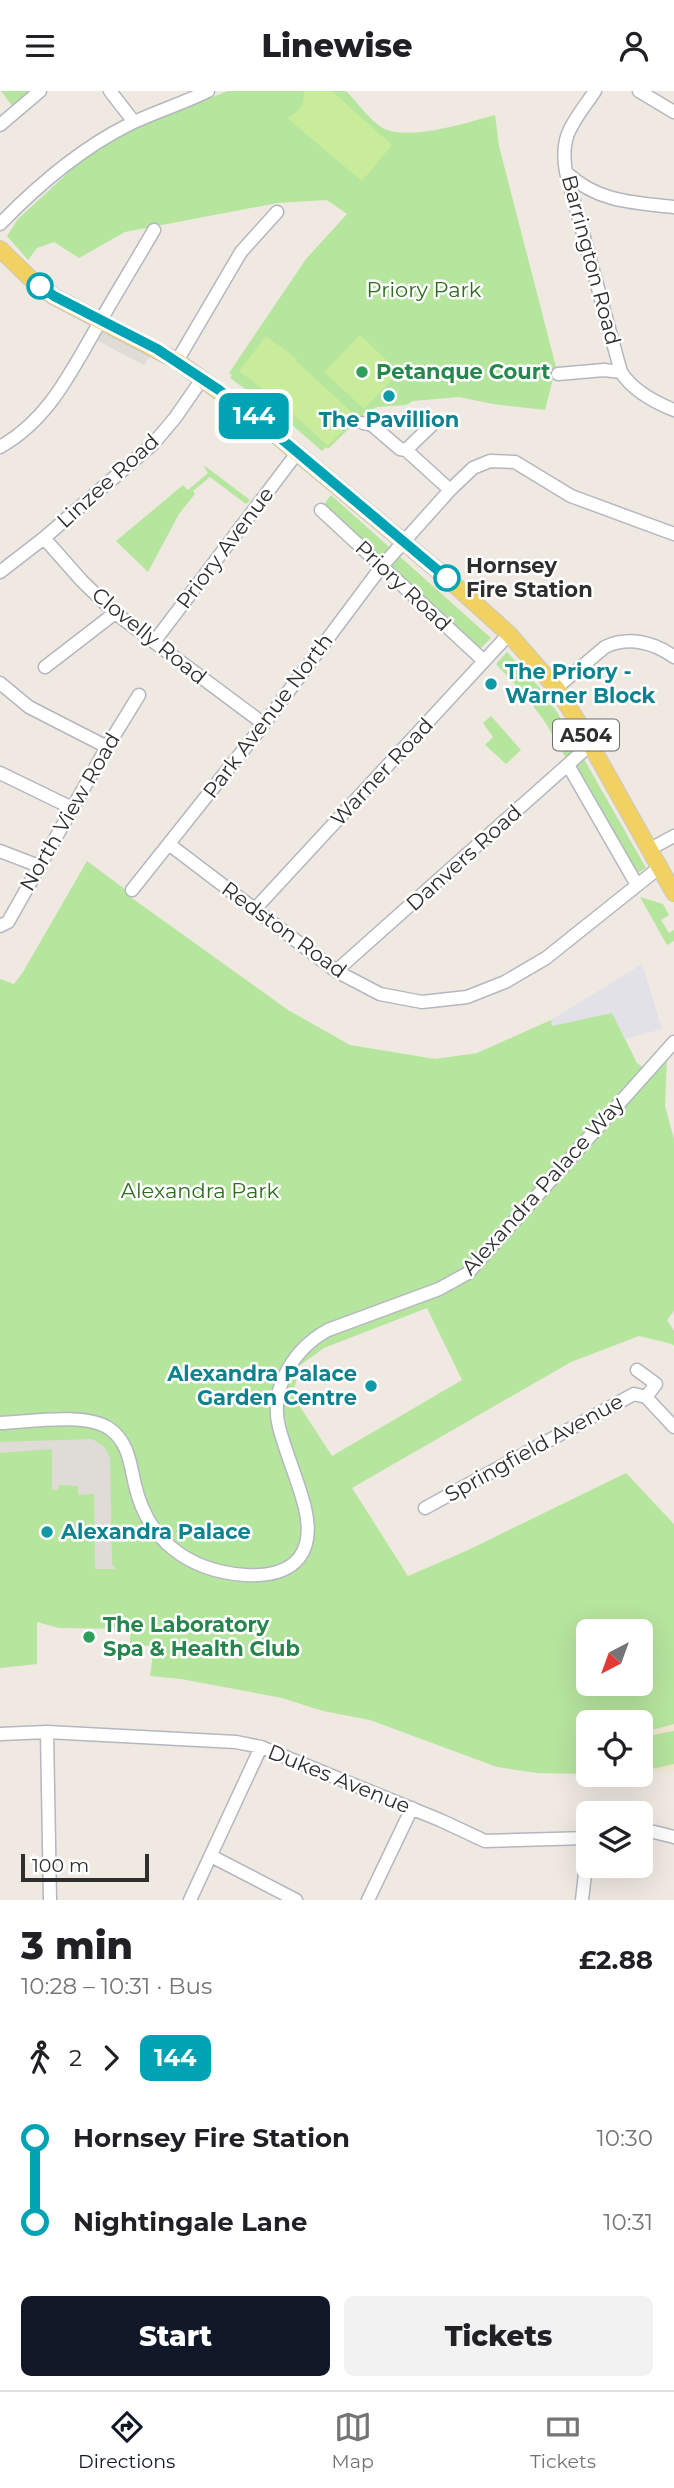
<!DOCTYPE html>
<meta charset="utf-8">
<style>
:root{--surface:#fff;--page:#f2f2f2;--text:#202124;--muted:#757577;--line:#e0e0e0;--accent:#111827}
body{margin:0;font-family:Montserrat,sans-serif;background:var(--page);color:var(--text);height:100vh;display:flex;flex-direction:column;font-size:26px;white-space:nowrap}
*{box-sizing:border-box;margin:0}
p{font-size:23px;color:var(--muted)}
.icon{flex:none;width:38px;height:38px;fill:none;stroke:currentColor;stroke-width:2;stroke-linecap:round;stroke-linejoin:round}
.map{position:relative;height:1809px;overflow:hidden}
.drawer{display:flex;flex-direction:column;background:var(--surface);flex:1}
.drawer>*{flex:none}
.badge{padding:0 14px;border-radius:10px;font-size:24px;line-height:46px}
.needle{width:46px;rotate:221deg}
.fabs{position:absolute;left:576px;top:1528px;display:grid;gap:14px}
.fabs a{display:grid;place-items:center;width:77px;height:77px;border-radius:10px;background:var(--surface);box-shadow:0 7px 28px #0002;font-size:35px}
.scale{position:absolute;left:21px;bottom:18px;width:128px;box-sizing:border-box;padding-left:7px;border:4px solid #2e2e2e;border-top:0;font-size:19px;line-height:24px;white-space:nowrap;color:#2e2e2e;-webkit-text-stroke:5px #fff;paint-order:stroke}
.map>.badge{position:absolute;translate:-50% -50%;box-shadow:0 0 0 4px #fff}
.legs{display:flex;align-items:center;gap:10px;height:77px;padding:0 21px;font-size:23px}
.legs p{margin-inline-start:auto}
.overview{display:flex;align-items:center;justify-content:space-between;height:119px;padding:0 21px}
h1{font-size:38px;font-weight:800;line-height:52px}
.action{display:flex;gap:14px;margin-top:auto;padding:14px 21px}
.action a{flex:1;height:80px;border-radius:10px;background:var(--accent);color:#fff;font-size:28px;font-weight:800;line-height:80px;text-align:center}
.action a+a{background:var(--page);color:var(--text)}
ul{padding:0 21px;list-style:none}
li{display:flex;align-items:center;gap:24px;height:84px;font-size:26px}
li i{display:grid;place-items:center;width:10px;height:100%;margin:0 9px;background:currentColor}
li i::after{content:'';width:18px;height:18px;margin:-9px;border:5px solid;border-radius:50%;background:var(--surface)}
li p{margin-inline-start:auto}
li:first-child i{background:linear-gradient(#0000 50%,currentColor 0)}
li:last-child i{background:linear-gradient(currentColor 50%,#0000 0)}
header{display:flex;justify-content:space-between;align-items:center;height:91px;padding:0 21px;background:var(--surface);font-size:32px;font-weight:800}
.tabs{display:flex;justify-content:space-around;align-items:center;height:98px;border-top:2px solid var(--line);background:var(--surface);font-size:19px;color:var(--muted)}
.tabs a{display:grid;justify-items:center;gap:4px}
.tabs .current{color:var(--accent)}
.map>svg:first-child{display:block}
.industrial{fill:#e3e1e8}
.education{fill:#f0e6d1}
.green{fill:#b6e59e;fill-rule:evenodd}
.pitch{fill:#c9ec9a}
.plaza{fill:#dfdcd8}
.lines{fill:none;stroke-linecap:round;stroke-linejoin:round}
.minor-casing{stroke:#b4b7c1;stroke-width:15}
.major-casing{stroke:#c9c9c9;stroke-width:18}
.minor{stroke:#fff;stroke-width:12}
.major{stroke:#f2d163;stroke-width:16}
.line-1-casing{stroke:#fff;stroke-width:16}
.line-1{stroke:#00a3b4;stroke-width:10}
.stop-1-dot{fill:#fff;stroke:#00a3b4;stroke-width:3.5}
.leisure-dot{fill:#2e9e5b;stroke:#fff;stroke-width:2.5}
.culture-dot{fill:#0f9aa8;stroke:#fff;stroke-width:2.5}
.labels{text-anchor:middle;stroke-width:5;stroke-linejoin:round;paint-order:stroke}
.shield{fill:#fff;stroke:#6d6d6d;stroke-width:2}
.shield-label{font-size:19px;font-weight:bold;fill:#2e2e2e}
.street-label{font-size:21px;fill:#2e2e2e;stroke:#fff}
.park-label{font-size:21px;fill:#2c6e1b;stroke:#fff}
.leisure-label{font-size:21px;font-weight:bold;fill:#27864d;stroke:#fff;text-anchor:start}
.culture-label{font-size:21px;font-weight:bold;fill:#0d838f;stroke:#fff;text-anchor:start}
.stop-label{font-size:21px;font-weight:bold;fill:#2e2e2e;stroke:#fff;text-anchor:start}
</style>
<header><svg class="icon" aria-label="menu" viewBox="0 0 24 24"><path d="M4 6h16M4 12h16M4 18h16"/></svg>Linewise<svg class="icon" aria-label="person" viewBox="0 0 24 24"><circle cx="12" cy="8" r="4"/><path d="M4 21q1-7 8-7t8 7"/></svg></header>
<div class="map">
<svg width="674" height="1809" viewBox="0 0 674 1809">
<rect width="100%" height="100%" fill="#efe9e1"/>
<path class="industrial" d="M 642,873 L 662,938 L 626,948 L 612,923 L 552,935 L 551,929 Z"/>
<path class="education" d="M 674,1633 L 674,1680 L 642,1681 L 640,1642 Z"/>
<path class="green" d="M 1,0 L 29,0 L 12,15 Z
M 228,0 L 346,0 C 357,11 368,27 381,36 C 406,52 468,31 495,24 L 499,55 L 556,276 L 545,319 L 493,313 L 459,306 L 413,310 L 406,314 L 377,316 L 366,321 L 328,358 L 326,356 L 322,360 L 277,321 L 230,287 L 232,284 L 229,282 L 306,168 L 347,123 L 327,109 L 277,112 L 125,141 L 79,167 L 54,151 L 37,157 L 28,169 L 7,145 L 18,128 L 83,68 L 101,55 L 135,36 Z
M 205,375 L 250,409 L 246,413 L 210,386 L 193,400 L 195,403 L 179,423 L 148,481 L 116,450 L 183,394 L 188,399 L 208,382 L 204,376 Z
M 331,404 L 491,547 L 480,558 L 323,415 Z
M 507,561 L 538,595 L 557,621 L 646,777 L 634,784 L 545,631 L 526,605 L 496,573 Z
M 491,625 L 521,659 L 506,673 L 485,654 L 493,646 L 483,632 Z
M 87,770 L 126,799 L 129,805 L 288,919 L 350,954 L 435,968 L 477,962 L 551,929 L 552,935 L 612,922 L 637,972 L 652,983 L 667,966 L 665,1015 L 674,1048 L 674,1220 L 667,1229 L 674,1240 L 674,1255 L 672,1253 L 639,1245 L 571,1271 L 352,1397 L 408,1485 L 466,1460 L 626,1382 L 674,1433 L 674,1633 L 641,1642 L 640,1631 L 588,1631 L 588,1683 L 537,1682 L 497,1676 L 370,1629 L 323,1620 L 282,1607 L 181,1588 L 150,1585 L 154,1555 L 130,1554 L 130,1538 L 59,1537 L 37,1531 L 37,1573 L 0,1577 L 0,888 L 14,893 L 23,881 ZM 427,1217 L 462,1289 L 332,1365 L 293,1305 L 299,1275 L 324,1257 ZM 588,1540 L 640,1540 L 640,1592 L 588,1592 Z
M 640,806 L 663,813 L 669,824 L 661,829 L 669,842 L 674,839 L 674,850 L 667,854 Z
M 674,1640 L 674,1673 L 647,1679 L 641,1646 Z"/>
<path class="pitch" d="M 304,0 L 332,0 L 392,54 L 362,90 L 287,27 C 300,20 304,16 304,0 Z
M 360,244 L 399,281 L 364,318 L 324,281 Z
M 266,245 L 297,268 L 296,270 L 356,325 L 328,355 L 280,311 L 239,280 Z"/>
<path class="plaza" d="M 100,238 L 151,264 L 144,274 L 94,248 Z
M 92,1348 L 104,1355 L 110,1367 L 112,1473 L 116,1478 L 95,1478 L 94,1403 L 78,1404 L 78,1395 L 59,1394 L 58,1399 L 52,1399 L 52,1358 L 0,1362 L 0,1351 Z"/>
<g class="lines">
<g class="minor-casing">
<path id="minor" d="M 110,0 L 134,31
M 595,0 C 575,30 559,42 566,81 L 621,281 C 633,300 654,311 674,319
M 639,0 L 674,21
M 0,34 L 40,0
M 567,82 C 597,111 635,112 674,116
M 0,133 C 37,95 80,58 128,34 C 154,21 182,13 208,0
M 177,270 L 241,161 L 277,121
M 558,283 L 604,279 L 621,281
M 363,332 L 372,334 L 400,358 L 406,359 L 450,399
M 0,356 C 49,328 70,282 97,236 C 115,204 135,172 154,139
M 406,359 L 437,329
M 321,419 L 484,570
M 44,447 L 82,490 L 115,522 L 264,633
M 0,481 L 44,447 L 153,353 L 175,327 L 202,288
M 154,551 L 297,362
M 45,576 L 115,522
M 0,592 L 29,616 L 107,656
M 556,597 L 605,556 C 628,545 654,551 674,566
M 568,674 L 637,794
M 0,682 L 72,717
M 170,754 L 336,880 L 380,903 L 422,911 L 467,906 L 505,891 L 546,867 L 660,776
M 650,758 L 674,745
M 0,760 L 39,775
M 132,799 L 264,633 L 382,475 L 450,399 L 473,377 L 490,370 L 515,371 L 571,405 L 674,443
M 255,818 L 509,543
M 0,835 L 8,831 L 107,656 L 139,604
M 336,880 L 591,653
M 637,1279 L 656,1293 L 646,1306
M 0,1332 C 29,1331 86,1321 110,1338 C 129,1352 130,1373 135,1394 C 148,1450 189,1480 245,1484 C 263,1485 286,1483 299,1467 C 310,1453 309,1434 305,1417 C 298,1389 286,1363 279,1336 C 269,1296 295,1257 328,1239 L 439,1198 L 468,1182 L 674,951
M 425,1417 L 634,1303 L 646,1306 L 674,1336
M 47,1641 L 50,1809
M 0,1643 L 47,1641 L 236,1651 L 261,1656 L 440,1729 L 485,1750 L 588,1747
M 640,1742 L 654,1741 L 674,1746
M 211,1765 L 296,1809
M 190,1809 L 261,1656
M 368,1809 L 412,1717
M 582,1809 L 588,1757"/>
</g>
<g class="major-casing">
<path id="major" d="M 0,158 L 32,189 L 53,205 L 177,270 L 253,325 L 448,488 L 509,543 L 556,597 L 575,626 L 674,802"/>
</g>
<use href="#minor" class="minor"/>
<use href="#major" class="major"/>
</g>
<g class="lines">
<g class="line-1-casing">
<path id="line-1" d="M 40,195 L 54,205 L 157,258 L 219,299 L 266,335 L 447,487"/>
</g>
<use href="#line-1" class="line-1"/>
</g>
<g class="stop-1-dot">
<circle cx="40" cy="195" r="12"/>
<circle cx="447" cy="487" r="12"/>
</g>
<g class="leisure-dot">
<circle cx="362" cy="281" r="7"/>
<circle cx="89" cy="1546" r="7"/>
</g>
<g class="culture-dot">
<circle cx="389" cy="305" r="7"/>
<circle cx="491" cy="593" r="7"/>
<circle cx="371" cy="1295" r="7"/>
<circle cx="47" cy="1441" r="7"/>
</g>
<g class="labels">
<rect class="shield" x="553" y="628.5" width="66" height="31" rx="5"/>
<g class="shield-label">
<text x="586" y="651">A504</text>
</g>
<g class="street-label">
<text transform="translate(591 169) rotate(75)" y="7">Barrington Road</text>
<text transform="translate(108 390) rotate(-42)" y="7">Linzee Road</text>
<text transform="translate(225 457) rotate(-53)" y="7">Priory Avenue</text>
<text transform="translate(403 495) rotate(43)" y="7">Priory Road</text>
<text transform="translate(149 545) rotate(39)" y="7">Clovelly Road</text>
<text transform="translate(268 625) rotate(-53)" y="7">Park Avenue North</text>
<text transform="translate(382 681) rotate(-47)" y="7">Warner Road</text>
<text transform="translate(70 721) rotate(-60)" y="7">North View Road</text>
<text transform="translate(464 767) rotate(-42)" y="7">Danvers Road</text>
<text transform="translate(284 839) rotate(36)" y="7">Redston Road</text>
<text transform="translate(543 1095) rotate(-48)" y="7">Alexandra Palace Way</text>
<text transform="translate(534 1357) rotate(-29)" y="7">Springfield Avenue</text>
<text transform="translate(339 1688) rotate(22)" y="7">Dukes Avenue</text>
</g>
<g class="park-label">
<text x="424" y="206">Priory Park</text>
<text x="200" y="1107">Alexandra Park</text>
</g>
<g class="leisure-label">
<text x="376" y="288">Petanque Court</text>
<text x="103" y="1541">The Laboratory<tspan x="103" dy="24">Spa &amp; Health Club</tspan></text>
</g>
<g class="culture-label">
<text x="389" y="336" text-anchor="middle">The Pavillion</text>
<text x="505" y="588">The Priory -<tspan x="505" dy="24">Warner Block</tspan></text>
<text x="357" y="1290" text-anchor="end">Alexandra Palace<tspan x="357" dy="24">Garden Centre</tspan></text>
<text x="61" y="1448">Alexandra Palace</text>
</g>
<g class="stop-label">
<text x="466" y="482">Hornsey<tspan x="466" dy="24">Fire Station</tspan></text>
</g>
</g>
</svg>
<div class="fabs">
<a><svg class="needle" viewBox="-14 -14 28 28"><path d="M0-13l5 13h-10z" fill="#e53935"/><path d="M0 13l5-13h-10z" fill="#757577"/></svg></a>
<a><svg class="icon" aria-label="locate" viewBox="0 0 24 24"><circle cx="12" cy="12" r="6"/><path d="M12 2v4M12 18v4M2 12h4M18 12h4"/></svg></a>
<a><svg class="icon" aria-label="layers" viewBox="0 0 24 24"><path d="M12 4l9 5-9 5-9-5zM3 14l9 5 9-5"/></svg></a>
</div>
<div class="scale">100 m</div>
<b class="badge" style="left:254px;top:325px;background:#00a3b4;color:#fff">144</b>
</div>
<section class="drawer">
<div class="overview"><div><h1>3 min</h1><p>10:28 – 10:31 · Bus</p></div><b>£2.88</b></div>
<div class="legs"><svg class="icon" aria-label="walk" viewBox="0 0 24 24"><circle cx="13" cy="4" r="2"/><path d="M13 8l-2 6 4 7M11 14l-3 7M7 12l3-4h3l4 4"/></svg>2<svg class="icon" aria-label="forward" viewBox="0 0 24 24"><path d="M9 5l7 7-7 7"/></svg><b class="badge" style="background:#00a3b4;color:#fff">144</b></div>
<ul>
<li><i style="color:#00a3b4"></i><b>Hornsey Fire Station</b><p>10:30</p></li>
<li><i style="color:#00a3b4"></i><b>Nightingale Lane</b><p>10:31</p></li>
</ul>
<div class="action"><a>Start</a><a>Tickets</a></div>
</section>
<nav class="tabs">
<a class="current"><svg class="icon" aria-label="directions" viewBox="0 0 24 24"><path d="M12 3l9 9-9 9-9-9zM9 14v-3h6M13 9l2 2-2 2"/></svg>Directions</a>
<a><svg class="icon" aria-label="map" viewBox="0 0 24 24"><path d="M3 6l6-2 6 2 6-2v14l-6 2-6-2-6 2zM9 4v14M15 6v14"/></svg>Map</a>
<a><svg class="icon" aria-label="tickets" viewBox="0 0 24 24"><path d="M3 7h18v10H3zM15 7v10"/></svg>Tickets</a>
</nav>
